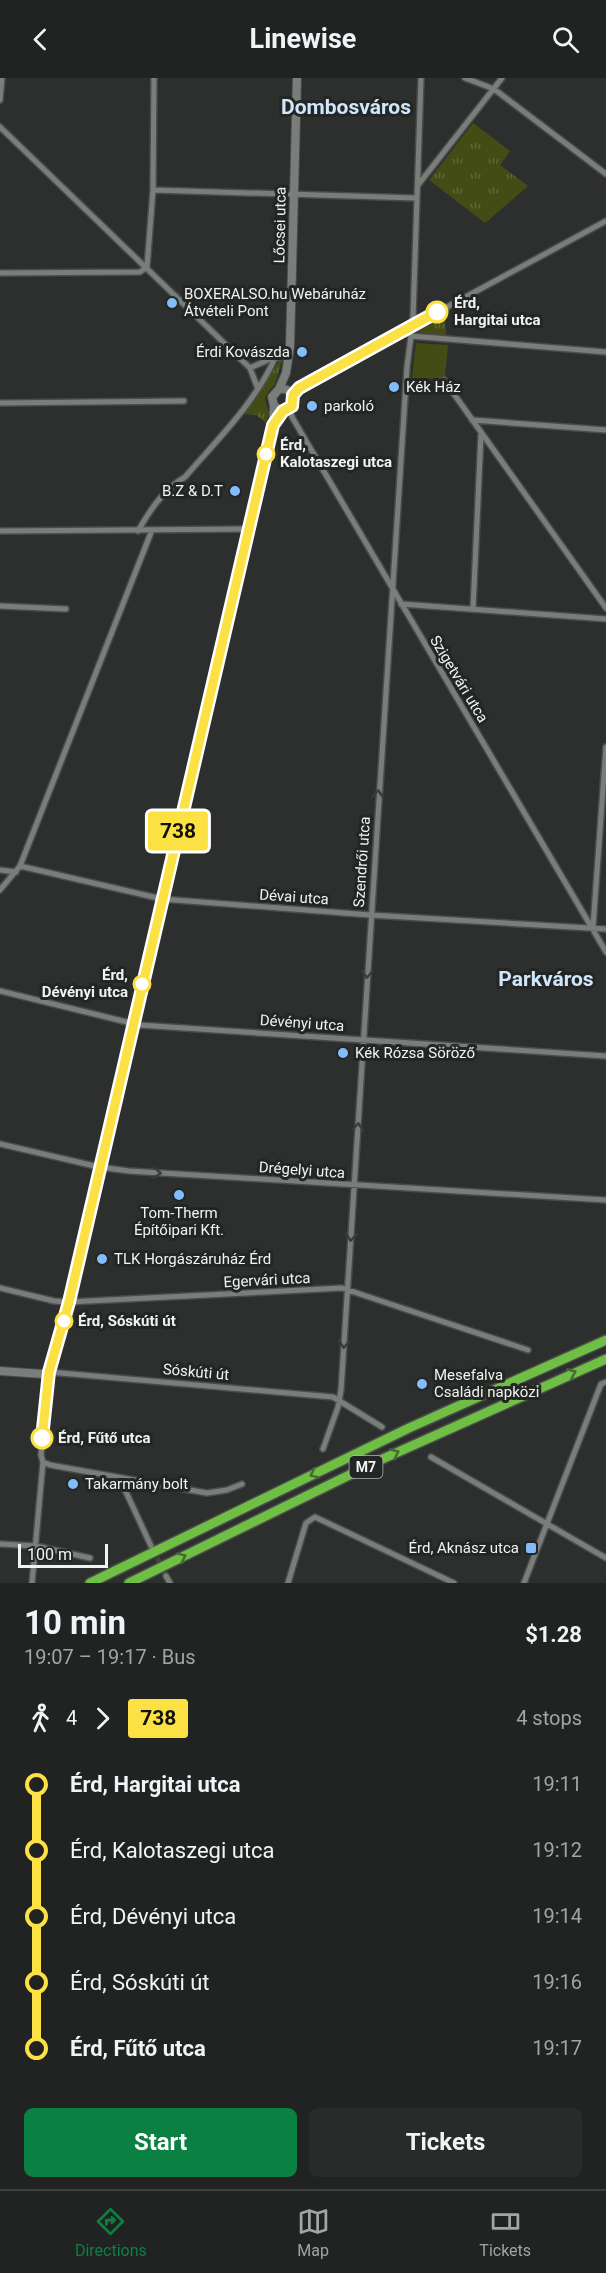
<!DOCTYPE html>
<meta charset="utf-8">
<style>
:root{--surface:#212322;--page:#292b2a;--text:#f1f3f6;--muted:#a2a4a5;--line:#3e4040;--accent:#0b8043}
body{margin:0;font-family:Roboto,sans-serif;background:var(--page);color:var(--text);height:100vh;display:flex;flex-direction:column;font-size:22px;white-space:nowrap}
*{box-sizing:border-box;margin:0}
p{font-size:20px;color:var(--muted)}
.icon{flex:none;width:33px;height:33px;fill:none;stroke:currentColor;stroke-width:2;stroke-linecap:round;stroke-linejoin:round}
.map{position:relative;height:1505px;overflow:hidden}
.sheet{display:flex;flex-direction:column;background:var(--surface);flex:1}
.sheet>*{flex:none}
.badge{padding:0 12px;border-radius:4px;font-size:21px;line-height:39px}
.scale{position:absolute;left:18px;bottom:15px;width:90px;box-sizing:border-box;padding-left:6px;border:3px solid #f1f3f2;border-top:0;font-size:16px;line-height:21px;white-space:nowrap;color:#f1f3f2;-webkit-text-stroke:4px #232623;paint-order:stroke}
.map>.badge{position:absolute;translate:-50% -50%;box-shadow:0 0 0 3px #fff}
.legs{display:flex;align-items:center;gap:9px;height:66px;padding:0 24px;font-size:20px}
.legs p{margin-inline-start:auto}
.headline{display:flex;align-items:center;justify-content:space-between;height:102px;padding:0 24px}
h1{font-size:33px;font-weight:700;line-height:45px}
.action{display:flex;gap:12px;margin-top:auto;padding:12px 24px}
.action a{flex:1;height:69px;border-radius:9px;background:var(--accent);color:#fff;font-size:24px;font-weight:700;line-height:69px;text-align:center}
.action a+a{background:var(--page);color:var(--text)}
ul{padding:0 24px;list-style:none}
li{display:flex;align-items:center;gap:21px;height:66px;font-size:22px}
li i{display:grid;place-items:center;width:9px;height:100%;margin:0 8px;background:currentColor}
li i::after{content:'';width:15px;height:15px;margin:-8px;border:4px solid;border-radius:50%;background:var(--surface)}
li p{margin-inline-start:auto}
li:first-child i{background:linear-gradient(#0000 50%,currentColor 0)}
li:last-child i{background:linear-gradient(currentColor 50%,#0000 0)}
header{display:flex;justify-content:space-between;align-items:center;height:78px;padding:0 24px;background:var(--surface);font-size:27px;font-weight:700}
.tabs{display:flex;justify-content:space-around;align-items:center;height:84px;border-top:2px solid var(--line);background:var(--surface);font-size:16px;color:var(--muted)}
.tabs a{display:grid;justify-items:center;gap:3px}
.tabs .on{color:var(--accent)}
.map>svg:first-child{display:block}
.grass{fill:url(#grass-tufts)}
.park{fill:#444c15}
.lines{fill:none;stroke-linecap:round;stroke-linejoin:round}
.street-tunnel{stroke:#404341;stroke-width:5;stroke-dasharray:5 2.5;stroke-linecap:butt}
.street-casing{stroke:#4a4c4b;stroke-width:8}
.secondary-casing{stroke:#4a4c4b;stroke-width:10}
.highway-casing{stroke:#4a4c4b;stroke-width:12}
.street{stroke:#7a7e7b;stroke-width:5}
.secondary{stroke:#7a7e7b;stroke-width:8}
.highway{stroke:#6ebf43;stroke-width:9}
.oneway{stroke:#393c39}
.oneway2{stroke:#456b31}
.line-1-casing{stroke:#fff;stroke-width:14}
.line-1{stroke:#fbe143;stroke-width:9}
.poi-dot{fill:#82bcfa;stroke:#232623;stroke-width:2}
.stop-1-dot{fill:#fff;stroke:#fbe143;stroke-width:3}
.labels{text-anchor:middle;stroke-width:6;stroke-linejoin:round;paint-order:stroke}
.shield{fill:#232623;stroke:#b3b6b4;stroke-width:1.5}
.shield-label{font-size:14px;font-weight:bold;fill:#f1f3f2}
.street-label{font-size:15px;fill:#f1f3f2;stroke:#232623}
.poi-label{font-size:15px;fill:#f1f3f2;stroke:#232623;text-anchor:start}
.stop-label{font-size:15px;font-weight:bold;fill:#f1f3f2;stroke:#232623;text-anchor:start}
.district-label{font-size:21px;font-weight:bold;fill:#d0e6fe;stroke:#232623}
</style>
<header><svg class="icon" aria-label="back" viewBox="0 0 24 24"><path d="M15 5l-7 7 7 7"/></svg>Linewise<svg class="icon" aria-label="search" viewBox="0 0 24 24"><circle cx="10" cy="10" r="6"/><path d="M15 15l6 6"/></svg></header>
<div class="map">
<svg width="606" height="1505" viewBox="0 0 606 1505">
<defs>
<pattern id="grass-tufts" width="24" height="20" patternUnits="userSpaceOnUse" patternTransform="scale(1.5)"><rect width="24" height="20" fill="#444c15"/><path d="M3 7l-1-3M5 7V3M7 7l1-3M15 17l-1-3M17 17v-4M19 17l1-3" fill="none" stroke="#5f6638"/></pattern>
</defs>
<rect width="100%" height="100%" fill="#2c2f2d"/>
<path class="grass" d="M 473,45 L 510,73 L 500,87 L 528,108 L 485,145 L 429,102 Z
M 445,235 L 446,258 L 417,254 L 418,248 Z
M 280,282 L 282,283 L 275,306 L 268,314 L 265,320 L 269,335 L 266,345 L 256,337 L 243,336 Z"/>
<path class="park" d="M 416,265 L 448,267 L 445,299 L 440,301 L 412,300 Z"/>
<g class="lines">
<path class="street-tunnel" d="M 154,1473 L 166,1498"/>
<g class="street-casing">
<path id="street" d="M 465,0 L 494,11 L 606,96
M 0,22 L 2,0
M 0,49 L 250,290 L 258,311
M 418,107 L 502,0
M 153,112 L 416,120
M 0,195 L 140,194 L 147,189 L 153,112 L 154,0
M 411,258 L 606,274
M 250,290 L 270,281 L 289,278
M 444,302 L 606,530
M 290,314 L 606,143
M 0,325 L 184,323
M 290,330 L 292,339 L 606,874
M 472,342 L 606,352
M 0,453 L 248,451
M 138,453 C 150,432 164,411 185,399 C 217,362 255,325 275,280
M 401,526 L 606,541
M 0,528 L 66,531
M 473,531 L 481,356
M 20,788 L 162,821 L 370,837 L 606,851
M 0,792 L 16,794
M 0,812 L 20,788 L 152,452
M 593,849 L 606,669
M 0,913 L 139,947 L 606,978
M 0,1066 L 99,1089 L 129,1093 L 606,1122
M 0,1210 L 54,1223 L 69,1224 L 342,1210 L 528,1272
M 323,1371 L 338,1329 L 341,1312 L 407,289 L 411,258 L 409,253 L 413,240 L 421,0
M 431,1379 L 606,1480
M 43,1384 L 50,1387 L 207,1415 L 227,1412 L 242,1406
M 112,1400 L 126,1414 L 151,1468
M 0,1466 L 36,1468 L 90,1480
M 166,1498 L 170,1505
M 32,1505 L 43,1384 L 41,1377 L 49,1294 L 333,1319 L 382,1349
M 288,1505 L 306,1445 L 315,1439 L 454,1505
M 524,1505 L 601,1306 L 606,1304"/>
</g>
<g class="secondary-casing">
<path id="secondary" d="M 279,311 L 286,295 L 290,268 L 297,0
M 0,1293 L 43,1296 L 49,1294 L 52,1288 L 69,1224 L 273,347 L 274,328 L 272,319 L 279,311 C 288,310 294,315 294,324 L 289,331 L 281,332 L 274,328"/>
</g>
<g class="highway-casing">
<path id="highway" d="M 90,1505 L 409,1350 L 606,1262
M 129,1505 L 378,1383 L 606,1281"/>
</g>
<use href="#street" class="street"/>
<use href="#secondary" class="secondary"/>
<use href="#highway" class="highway"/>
</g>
<defs><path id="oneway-chevron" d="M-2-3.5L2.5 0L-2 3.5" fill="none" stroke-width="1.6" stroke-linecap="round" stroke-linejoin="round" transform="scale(1.5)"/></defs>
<g class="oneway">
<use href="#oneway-chevron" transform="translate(378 716) rotate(-86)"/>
<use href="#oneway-chevron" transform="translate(367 896) rotate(93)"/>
<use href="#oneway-chevron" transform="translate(358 1049) rotate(-87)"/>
<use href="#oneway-chevron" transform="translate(157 1095) rotate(4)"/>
<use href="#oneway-chevron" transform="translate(351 1159) rotate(94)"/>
<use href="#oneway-chevron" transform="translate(344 1266) rotate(94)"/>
</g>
<g class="oneway2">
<use href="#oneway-chevron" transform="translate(572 1295) rotate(-23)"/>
<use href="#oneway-chevron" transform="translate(395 1375) rotate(-25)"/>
<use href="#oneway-chevron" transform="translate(314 1396) rotate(154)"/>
<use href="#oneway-chevron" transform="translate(182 1479) rotate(-26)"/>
</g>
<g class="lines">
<g class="line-1-casing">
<path id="line-1" d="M 42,1360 L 49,1294 L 69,1224 L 273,347 L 283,333 L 292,328 L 293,317 L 299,310 L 437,234"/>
</g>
<use href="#line-1" class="line-1"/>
</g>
<g class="poi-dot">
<circle cx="172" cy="225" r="6"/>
<circle cx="302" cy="274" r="6"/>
<circle cx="394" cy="309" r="6"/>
<circle cx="312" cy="328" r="6"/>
<circle cx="235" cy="413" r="6"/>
<circle cx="343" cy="975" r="6"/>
<circle cx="179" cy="1117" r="6"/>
<circle cx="102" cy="1181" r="6"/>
<circle cx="422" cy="1306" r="6"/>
<circle cx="73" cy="1406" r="6"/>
<rect x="525" y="1464" width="12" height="12" rx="3"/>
</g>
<g class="stop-1-dot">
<circle cx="437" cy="234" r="10"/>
<circle cx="266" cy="376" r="8"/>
<circle cx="142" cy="906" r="8"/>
<circle cx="64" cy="1243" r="8"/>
<circle cx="42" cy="1360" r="10"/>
</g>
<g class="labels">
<rect class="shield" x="349.5" y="1378" width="33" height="22" rx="4.5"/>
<g class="shield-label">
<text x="366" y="1394">M7</text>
</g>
<g class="street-label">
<text transform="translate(280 147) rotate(-89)" y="5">Lőcsei utca</text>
<text transform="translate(459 601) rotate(59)" y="5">Szigetvári utca</text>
<text transform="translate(362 784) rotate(-86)" y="5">Szendrői utca</text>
<text transform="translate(294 819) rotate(4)" y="5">Dévai utca</text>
<text transform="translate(302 945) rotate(4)" y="5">Dévényi utca</text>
<text transform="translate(302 1092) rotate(4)" y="5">Drégelyi utca</text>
<text transform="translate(267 1202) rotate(-3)" y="5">Egervári utca</text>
<text transform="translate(196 1294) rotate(5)" y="5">Sóskúti út</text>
</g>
<g class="poi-label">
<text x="184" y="221">BOXERALSO.hu Webáruház<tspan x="184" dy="17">Átvételi Pont</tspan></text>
<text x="290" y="279" text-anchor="end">Érdi Kovászda</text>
<text x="406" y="314">Kék Ház</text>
<text x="324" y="333">parkoló</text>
<text x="223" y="418" text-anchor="end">B.Z &amp; D.T</text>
<text x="355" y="980">Kék Rózsa Söröző</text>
<text x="179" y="1140" text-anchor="middle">Tom-Therm<tspan x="179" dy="17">Építőipari Kft.</tspan></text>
<text x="114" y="1186">TLK Horgászáruház Érd</text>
<text x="434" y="1302">Mesefalva<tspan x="434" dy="17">Családi napközi</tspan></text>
<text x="85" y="1411">Takarmány bolt</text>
<text x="519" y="1475" text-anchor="end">Érd, Aknász utca</text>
</g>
<g class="stop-label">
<text x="454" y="230">Érd,<tspan x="454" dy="17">Hargitai utca</tspan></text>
<text x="280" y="372">Érd,<tspan x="280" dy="17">Kalotaszegi utca</tspan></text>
<text x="128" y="902" text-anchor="end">Érd,<tspan x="128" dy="17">Dévényi utca</tspan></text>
<text x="78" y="1248">Érd, Sóskúti út</text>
<text x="58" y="1365">Érd, Fűtő utca</text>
</g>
<g class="district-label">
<text x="346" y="36">Dombosváros</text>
<text x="546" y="908">Parkváros</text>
</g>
</g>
</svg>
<div class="scale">100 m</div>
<b class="badge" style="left:178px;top:753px;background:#fbe143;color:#111">738</b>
</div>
<section class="sheet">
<div class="headline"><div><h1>10 min</h1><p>19:07 – 19:17 · Bus</p></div><b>$1.28</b></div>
<div class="legs"><svg class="icon" aria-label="walk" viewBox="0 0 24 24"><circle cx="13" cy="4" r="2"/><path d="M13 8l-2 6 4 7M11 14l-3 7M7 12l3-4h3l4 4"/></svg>4<svg class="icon" aria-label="forward" viewBox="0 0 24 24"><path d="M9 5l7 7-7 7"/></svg><b class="badge" style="background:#fbe143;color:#111">738</b><p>4 stops</p></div>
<ul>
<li><i style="color:#fbe143"></i><b>Érd, Hargitai utca</b><p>19:11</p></li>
<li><i style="color:#fbe143"></i><span>Érd, Kalotaszegi utca</span><p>19:12</p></li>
<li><i style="color:#fbe143"></i><span>Érd, Dévényi utca</span><p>19:14</p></li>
<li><i style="color:#fbe143"></i><span>Érd, Sóskúti út</span><p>19:16</p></li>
<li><i style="color:#fbe143"></i><b>Érd, Fűtő utca</b><p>19:17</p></li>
</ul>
<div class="action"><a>Start</a><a>Tickets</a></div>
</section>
<nav class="tabs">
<a class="on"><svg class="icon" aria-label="directions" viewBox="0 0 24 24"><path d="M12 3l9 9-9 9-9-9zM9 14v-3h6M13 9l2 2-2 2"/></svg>Directions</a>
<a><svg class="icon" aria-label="map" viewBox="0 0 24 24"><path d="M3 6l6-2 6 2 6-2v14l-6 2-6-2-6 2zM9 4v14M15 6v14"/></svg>Map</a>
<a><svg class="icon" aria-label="tickets" viewBox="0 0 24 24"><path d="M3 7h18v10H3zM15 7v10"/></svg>Tickets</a>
</nav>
